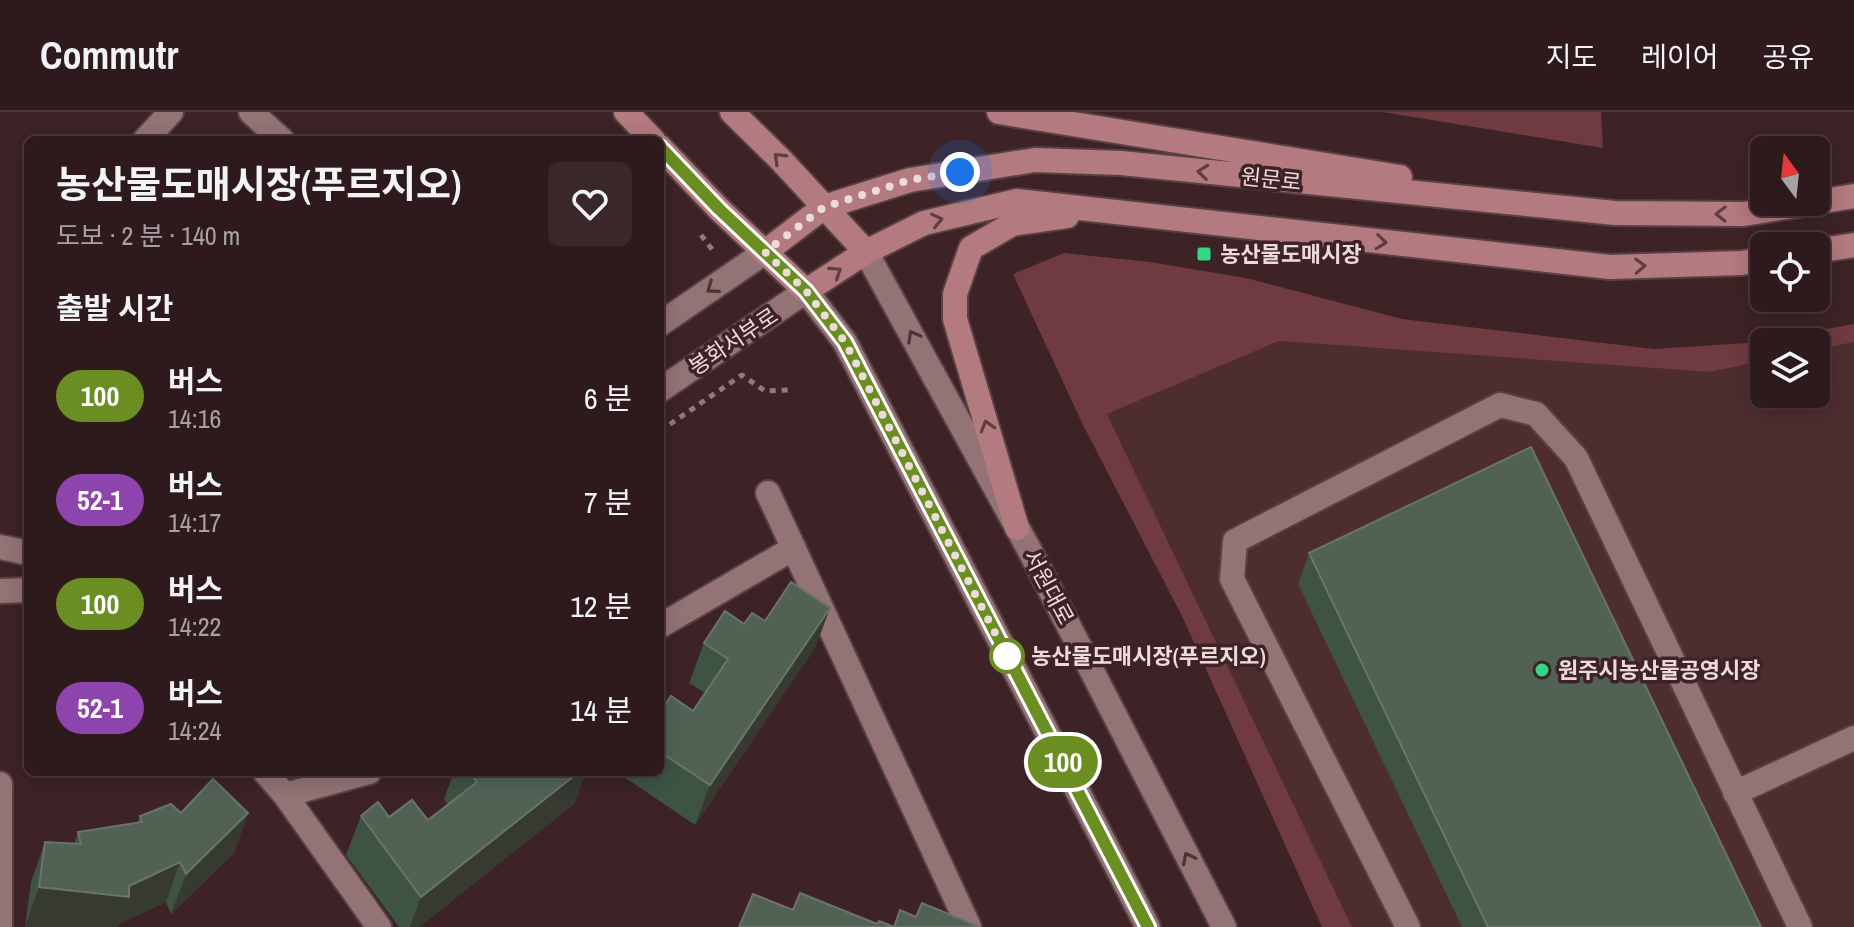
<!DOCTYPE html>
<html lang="ko">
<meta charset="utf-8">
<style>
:root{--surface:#2e1a1c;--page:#3a2729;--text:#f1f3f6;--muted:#a7a1a3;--line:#49383b}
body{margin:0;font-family:"Archivo Narrow","Noto Sans KR",sans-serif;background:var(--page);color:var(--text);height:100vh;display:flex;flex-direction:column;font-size:30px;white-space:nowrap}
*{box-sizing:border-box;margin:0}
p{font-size:26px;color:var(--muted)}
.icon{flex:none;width:44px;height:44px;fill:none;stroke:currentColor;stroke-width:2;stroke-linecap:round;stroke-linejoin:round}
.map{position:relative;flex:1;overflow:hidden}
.details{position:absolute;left:24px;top:24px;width:640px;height:640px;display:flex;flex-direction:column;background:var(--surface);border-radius:12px;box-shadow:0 4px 20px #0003,0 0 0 2px var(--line)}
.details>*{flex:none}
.badge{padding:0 16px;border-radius:26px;font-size:28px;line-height:52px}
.needle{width:52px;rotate:345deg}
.fabs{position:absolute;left:1750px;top:24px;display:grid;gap:16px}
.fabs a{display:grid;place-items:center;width:80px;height:80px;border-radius:12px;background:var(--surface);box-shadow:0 4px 20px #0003,0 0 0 2px var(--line);font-size:40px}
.you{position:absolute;width:40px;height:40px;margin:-20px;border:6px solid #fff;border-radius:50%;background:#1a73e8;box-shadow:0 0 0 12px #1a73e833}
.map>.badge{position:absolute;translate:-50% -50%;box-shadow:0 0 0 4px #fff}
h2{padding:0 32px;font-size:30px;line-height:72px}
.round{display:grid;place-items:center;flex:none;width:84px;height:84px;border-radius:12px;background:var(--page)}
.head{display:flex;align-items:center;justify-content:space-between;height:136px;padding:0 32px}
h1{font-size:38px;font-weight:700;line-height:60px}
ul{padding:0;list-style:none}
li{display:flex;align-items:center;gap:24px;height:104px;padding:0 32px}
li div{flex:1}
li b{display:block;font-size:30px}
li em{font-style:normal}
li .badge{min-width:88px;font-weight:700;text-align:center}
header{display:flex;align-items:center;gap:48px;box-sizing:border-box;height:112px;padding:0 40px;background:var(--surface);border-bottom:2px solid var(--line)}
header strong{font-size:38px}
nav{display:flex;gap:44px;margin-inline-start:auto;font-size:28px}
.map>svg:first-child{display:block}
.built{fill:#4e2d30}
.green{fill:#6f3a40}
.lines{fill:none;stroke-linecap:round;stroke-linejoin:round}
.minor-casing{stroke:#584143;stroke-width:28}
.major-casing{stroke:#584143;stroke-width:28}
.path{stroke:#917a7c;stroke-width:5;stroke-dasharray:6 6;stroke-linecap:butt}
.minor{stroke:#937375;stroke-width:24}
.major{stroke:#b37a7f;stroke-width:24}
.wall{fill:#3e5344}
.shaded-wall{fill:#363a31}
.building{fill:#516255;stroke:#69746a;stroke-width:2}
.oneway{stroke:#603d40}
.oneway2{stroke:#4e3335}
.line-casing{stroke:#fff;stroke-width:18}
.line{stroke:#6b8e23;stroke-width:12}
.walk{stroke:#eddadb;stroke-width:8;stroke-dasharray:0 14.4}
.poi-dot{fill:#33d882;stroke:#3d2325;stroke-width:3}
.stop-dot{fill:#fff;stroke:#6b8e23;stroke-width:4}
.labels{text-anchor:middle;stroke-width:7;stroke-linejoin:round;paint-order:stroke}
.street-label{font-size:22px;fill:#eddadb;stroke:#3d2325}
.poi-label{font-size:22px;font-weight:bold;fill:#eddadb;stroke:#3d2325;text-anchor:start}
.stop-label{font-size:22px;font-weight:bold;fill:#eddadb;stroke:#3d2325;text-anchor:start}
</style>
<header>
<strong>Commutr</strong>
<nav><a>지도</a><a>레이어</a><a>공유</a></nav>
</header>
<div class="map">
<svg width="1854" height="815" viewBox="0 0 1854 815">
<rect width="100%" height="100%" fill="#3d2325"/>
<path class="built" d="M 1279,229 L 1709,260 L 1764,249 L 1764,282 L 1816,282 L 1816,238 L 1854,230 L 1854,815 L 1352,815 L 1107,302 Z"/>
<path class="green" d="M 1383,0 L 1601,0 L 1603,36 Z
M 1064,141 L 1150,150 L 1246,166 L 1402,207 L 1654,237 L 1747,231 L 1854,212 L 1854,230 L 1816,238 L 1816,230 L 1764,230 L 1764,249 L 1709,260 L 1279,229 L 1107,302 L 1352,815 L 1322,815 L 1183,506 L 1083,313 L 1013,162 Z"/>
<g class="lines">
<g class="minor-casing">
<path id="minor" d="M 251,0 L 282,28
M 145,28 L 171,0
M 866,140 L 1030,439 L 1224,815
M 660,212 L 765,140
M 660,278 L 806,179 L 845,230 L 1148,815
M 768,381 L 969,815
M 0,435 L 28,441
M 0,479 L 28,478
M 660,514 L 794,436
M 265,660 L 285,683 L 379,815
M 0,672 L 0,815
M 1735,681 L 1854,626
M 285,683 L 369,660
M 1408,815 L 1232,467 L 1235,429 L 1500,293 L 1536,302 L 1576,346 L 1800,815"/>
</g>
<g class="major-casing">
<path id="major" d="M 626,0 L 653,28
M 732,0 L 781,48 L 866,140
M 999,0 L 1400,65
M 660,35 L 719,97 L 806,179 L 866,140 L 924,111 L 1017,89 L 1610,155 L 1742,151 L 1764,147
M 1816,139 L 1854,133
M 765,140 L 824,95 L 910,68 L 1035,48 L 1121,51 L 1615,101 L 1744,102 L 1854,84
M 1017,416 L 955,207 L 955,182 L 971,136 L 1012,112 L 1067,104"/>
</g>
<path class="path" d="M 701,123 L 715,141
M 660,164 L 664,161
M 660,319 L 742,263 L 765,279 L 789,278"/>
<use href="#minor" class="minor"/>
<use href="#major" class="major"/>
</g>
<path class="wall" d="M 1309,441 L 1761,815 L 1462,815 L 1298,472 Z
M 830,496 L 815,536 L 695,713 L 617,660 L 660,660 L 660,600 L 693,599 L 705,581 L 689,571 L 704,531 L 744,512 L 765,509 Z
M 454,660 L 586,660 L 574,692 L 419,815 L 399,815 L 346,743 L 361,704 L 428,708 L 448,692 L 444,687 Z
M 181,701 L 248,701 L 234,741 L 171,802 L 166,790 L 119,812 L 25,815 L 31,770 L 45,730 L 74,732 L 78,720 L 137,711 L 140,704 Z"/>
<path class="shaded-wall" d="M 830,496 L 815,536 L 695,713 L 710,673 Z
M 579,660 L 586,660 L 574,692 L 419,815 L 410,815 L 421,785 Z
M 248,701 L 234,741 L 171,802 L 186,762 Z
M 180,750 L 166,790 L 119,812 L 118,815 L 25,815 L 39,775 L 129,774 Z"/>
<path class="building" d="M 1531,335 L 1761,815 L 1488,815 L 1309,441 Z
M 791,470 L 830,496 L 710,673 L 660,640 L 660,600 L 671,584 L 693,599 L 728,547 L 704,531 L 725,499 L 744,512 L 752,501 L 765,509 Z
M 469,660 L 579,660 L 421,785 L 361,704 L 378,690 L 389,705 L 412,688 L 428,708 L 477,670 Z
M 213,667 L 248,701 L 186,762 L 180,750 L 129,774 L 129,785 L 39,775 L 45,730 L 81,732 L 78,720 L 142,710 L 140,704 L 171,692 L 181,701 Z
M 800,781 L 877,812 L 879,809 L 894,815 L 900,798 L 916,805 L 922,791 L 980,815 L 739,815 L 753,782 L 793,798 Z"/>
<defs><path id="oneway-chevron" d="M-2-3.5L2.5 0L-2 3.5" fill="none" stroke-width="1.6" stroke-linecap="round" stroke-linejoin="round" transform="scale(2)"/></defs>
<g class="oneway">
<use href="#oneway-chevron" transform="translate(779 46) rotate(-135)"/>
<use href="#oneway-chevron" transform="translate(1203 60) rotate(-174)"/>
<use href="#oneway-chevron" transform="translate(1721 102) rotate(-179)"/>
<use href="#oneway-chevron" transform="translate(937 108) rotate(-13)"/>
<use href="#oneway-chevron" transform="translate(1381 130) rotate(6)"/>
<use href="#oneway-chevron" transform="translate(1640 154) rotate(-2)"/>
<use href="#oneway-chevron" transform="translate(836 160) rotate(-33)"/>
<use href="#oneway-chevron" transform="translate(987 314) rotate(-106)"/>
</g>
<g class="oneway2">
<use href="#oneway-chevron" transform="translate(712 176) rotate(145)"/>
<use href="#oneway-chevron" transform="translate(913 224) rotate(-119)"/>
<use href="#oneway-chevron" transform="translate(1188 746) rotate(-117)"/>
</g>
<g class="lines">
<g class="line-casing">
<path id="line" d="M 660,35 L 719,97 L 806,179 L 845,230 L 1148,815"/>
</g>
<use href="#line" class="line"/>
<path class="walk" d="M 960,60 L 910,68 L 824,95 L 765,140 L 806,179 L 845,230 L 1007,544"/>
</g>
<g class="poi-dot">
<rect x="1196" y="134" width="16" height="16" rx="4"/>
<circle cx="1542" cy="558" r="8"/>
</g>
<circle class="stop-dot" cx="1007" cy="544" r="16"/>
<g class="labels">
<g class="street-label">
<text transform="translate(1271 67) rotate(6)" y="8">원문로</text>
<text transform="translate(733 229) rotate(-34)" y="8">봉화서부로</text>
<text transform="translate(1049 475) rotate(62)" y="8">서원대로</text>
</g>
<g class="poi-label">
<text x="1220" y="150">농산물도매시장</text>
<text x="1558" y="566">원주시농산물공영시장</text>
</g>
<g class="stop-label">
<text x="1031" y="552">농산물도매시장(푸르지오)</text>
</g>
</g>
</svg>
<div class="fabs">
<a><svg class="needle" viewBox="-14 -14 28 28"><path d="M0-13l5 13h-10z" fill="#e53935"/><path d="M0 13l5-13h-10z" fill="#a7a1a3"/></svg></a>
<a><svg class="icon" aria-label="locate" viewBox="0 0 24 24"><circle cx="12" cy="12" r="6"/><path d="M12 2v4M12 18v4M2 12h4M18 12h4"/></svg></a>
<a><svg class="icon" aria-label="layers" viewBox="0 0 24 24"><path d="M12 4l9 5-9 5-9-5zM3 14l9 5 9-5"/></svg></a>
</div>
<div class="you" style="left:960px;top:60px"></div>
<b class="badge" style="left:1063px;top:650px;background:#6b8e23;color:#fff">100</b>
<section class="details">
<div class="head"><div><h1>농산물도매시장(푸르지오)</h1><p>도보 · 2 분 · 140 m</p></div><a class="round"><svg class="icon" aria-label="heart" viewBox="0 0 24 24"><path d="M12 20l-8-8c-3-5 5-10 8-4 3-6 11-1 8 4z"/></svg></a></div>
<h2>출발 시간</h2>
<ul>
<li><span class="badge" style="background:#6b8e23;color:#fff">100</span><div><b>버스</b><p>14:16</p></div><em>6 분</em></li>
<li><span class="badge" style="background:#8e44ad;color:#fff">52-1</span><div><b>버스</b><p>14:17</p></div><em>7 분</em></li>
<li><span class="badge" style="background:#6b8e23;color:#fff">100</span><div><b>버스</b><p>14:22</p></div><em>12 분</em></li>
<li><span class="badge" style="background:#8e44ad;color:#fff">52-1</span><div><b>버스</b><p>14:24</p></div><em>14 분</em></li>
</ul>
</section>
</div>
